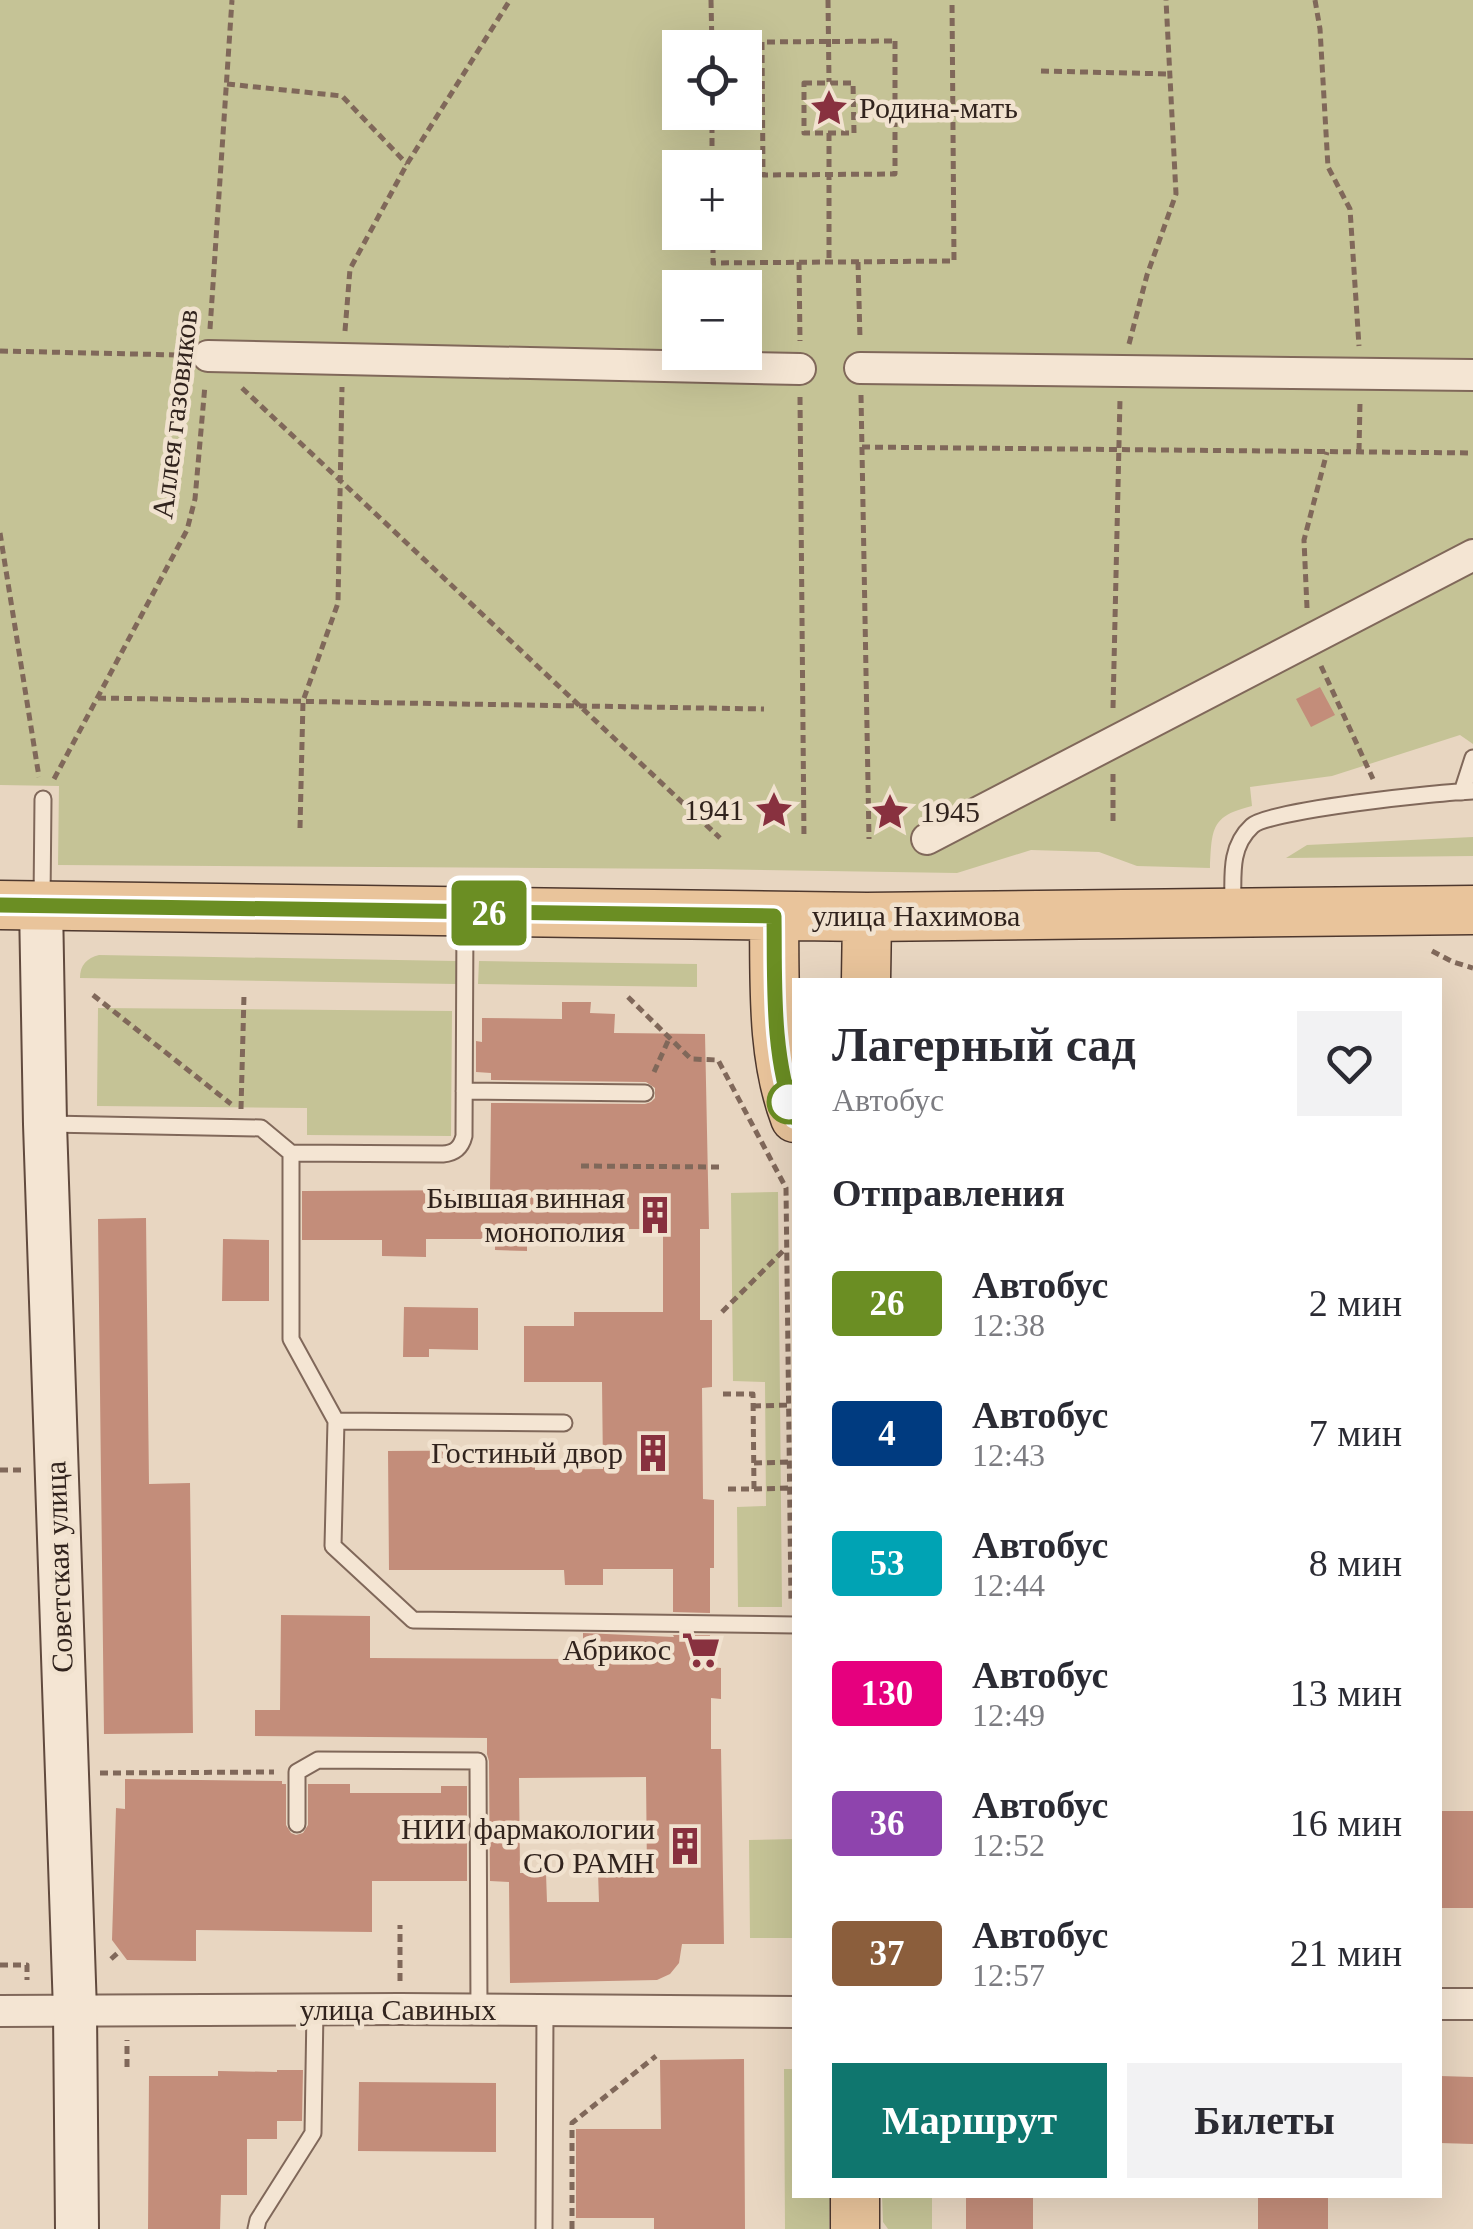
<!DOCTYPE html>
<html lang="ru">
<meta charset="utf-8">
<style>
:root{--surface:#fff;--page:#f2f2f3;--text:#2b2b33;--muted:#7c7c81;--accent:#0f766e}
body{margin:0;font-family:Georgia,serif;background:var(--page);color:var(--text);height:100vh;display:flex;flex-direction:column;font-size:38px;white-space:nowrap}
*{box-sizing:border-box;margin:0}
p{font-size:32px;color:var(--muted)}
.icon{flex:none;width:55px;height:55px;fill:none;stroke:currentColor;stroke-width:2;stroke-linecap:round;stroke-linejoin:round}
.map{position:relative;flex:1;overflow:hidden}
.drawer{position:absolute;left:792px;top:978px;width:650px;height:1220px;display:flex;flex-direction:column;background:var(--surface);border-radius:0px;box-shadow:0 10px 40px #0002}
.drawer>*{flex:none}
.badge{padding:0 20px;border-radius:8px;font-size:35px;line-height:65px}
.tools{position:absolute;left:662px;top:30px;display:grid;gap:20px}
.tools a{display:grid;place-items:center;width:100px;height:100px;border-radius:0px;background:var(--surface);box-shadow:0 10px 40px #0002;font-size:50px}
.map>.badge{position:absolute;translate:-50% -50%;box-shadow:0 0 0 5px #fff}
h2{padding:0 40px;font-size:38px;line-height:90px}
.round{display:grid;place-items:center;flex:none;width:105px;height:105px;border-radius:0px;background:var(--page)}
.head{display:flex;align-items:center;justify-content:space-between;height:170px;padding:0 40px}
h1{font-size:48px;font-weight:700;line-height:75px}
.button{display:flex;gap:20px;margin-top:auto;padding:20px 40px}
.button a{flex:1;height:115px;border-radius:0px;background:var(--accent);color:#fff;font-size:40px;font-weight:700;line-height:115px;text-align:center}
.button a+a{background:var(--page);color:var(--text)}
ul{padding:0;list-style:none}
li{display:flex;align-items:center;gap:30px;height:130px;padding:0 40px}
li div{flex:1}
li b{display:block;font-size:38px}
li em{font-style:normal}
li .badge{min-width:110px;font-weight:700;text-align:center}
.map>svg:first-child{display:block}
.green{fill:#c5c396;fill-rule:evenodd}
.building{fill:#c38d7a;fill-rule:evenodd}
.lines{fill:none;stroke-linecap:round;stroke-linejoin:round}
.lane-casing{stroke:#80685a;stroke-width:19}
.street-casing{stroke:#80685a;stroke-width:34}
.secondary-casing{stroke:#614a3e;stroke-width:46}
.primary-casing{stroke:#4e382e;stroke-width:51}
.path{stroke:#80685a;stroke-width:5;stroke-dasharray:8 5;stroke-linecap:butt}
.lane{stroke:#f4e5d3;stroke-width:15}
.street{stroke:#f4e5d3;stroke-width:30}
.secondary{stroke:#f4e5d3;stroke-width:42}
.primary{stroke:#e9c49b;stroke-width:48}
.line-casing{stroke:#fff;stroke-width:22}
.line{stroke:#6b8e23;stroke-width:15}
.stop-dot{fill:#fff;stroke:#6b8e23;stroke-width:5}
.labels{text-anchor:middle;stroke-width:9;stroke-linejoin:round;paint-order:stroke}
.poi-label{font-size:30px;fill:#31231d;stroke:#f1e2cf;text-anchor:end}
.street-label{font-size:30px;fill:#31231d;stroke:#f1e2cf}
</style>
<div class="map">
<svg width="1473" height="2229" viewBox="0 0 1473 2229">
<rect width="100%" height="100%" fill="#e8d6c1"/>
<path class="green" d="M 0,0 L 1473,0 L 1473,744 L 1460,735 L 1332,776 L 1250,787 L 1252,806 C 1211,816 1212,828 1210,868 L 1137,866 L 1099,852 L 1031,850 L 957,873 L 706,869 L 58,865 L 59,786 L 0,785 ZM 680,48 L 745,48 L 745,112 L 680,112 ZM 680,168 L 745,168 L 745,232 L 680,232 ZM 680,288 L 745,288 L 745,352 L 680,352 Z
M 1473,837 L 1473,856 L 1286,858 L 1307,845 Z
M 99,955 L 456,961 L 456,984 L 80,978 C 80,965 87,958 99,955 Z
M 479,961 L 697,964 L 697,987 L 478,984 Z
M 98,1008 L 452,1011 L 451,1136 L 307,1135 L 307,1108 L 97,1106 Z
M 778,1192 L 782,1607 L 738,1607 L 737,1507 L 766,1506 L 765,1382 L 733,1381 L 731,1193 Z
M 795,1839 L 795,1938 L 750,1938 L 749,1840 Z
M 784,2069 L 795,2069 L 795,2195 L 830,2195 L 829,2229 L 785,2229 Z
M 882,2195 L 932,2195 L 932,2229 L 888,2229 L 883,2222 Z"/>
<path class="building" d="M 1320,687 L 1335,715 L 1311,727 L 1296,699 Z
M 562,1002 L 591,1002 L 590,1013 L 615,1014 L 614,1033 L 705,1034 L 709,1229 L 700,1229 L 700,1320 L 712,1320 L 712,1387 L 702,1388 L 703,1499 L 714,1500 L 714,1568 L 710,1568 L 710,1613 L 673,1612 L 673,1569 L 603,1569 L 603,1585 L 565,1585 L 564,1570 L 389,1570 L 388,1451 L 535,1450 L 535,1470 L 603,1469 L 602,1382 L 524,1382 L 524,1326 L 574,1326 L 574,1312 L 663,1312 L 663,1229 L 601,1229 L 601,1238 L 527,1238 L 527,1251 L 495,1250 L 495,1239 L 426,1239 L 426,1257 L 382,1256 L 382,1240 L 302,1240 L 302,1191 L 490,1190 L 491,1103 L 645,1104 L 651,1102 L 655,1098 L 655,1088 L 646,1082 L 491,1080 L 491,1073 L 476,1072 L 476,1041 L 482,1042 L 482,1018 L 562,1019 Z
M 146,1218 L 149,1484 L 190,1483 L 193,1733 L 104,1734 L 98,1219 Z
M 223,1239 L 269,1240 L 269,1301 L 222,1301 Z
M 404,1307 L 478,1308 L 478,1350 L 429,1349 L 429,1357 L 403,1357 Z
M 281,1615 L 370,1616 L 370,1658 L 583,1659 L 583,1633 L 674,1637 L 673,1635 L 710,1635 L 711,1667 L 721,1668 L 721,1699 L 711,1698 L 711,1749 L 721,1749 L 724,1944 L 682,1944 L 679,1963 L 670,1974 L 657,1980 L 510,1983 L 509,1882 L 490,1881 L 489,1761 L 487,1754 L 487,1738 L 255,1736 L 255,1710 L 280,1710 ZM 646,1777 L 647,1873 L 598,1872 L 599,1902 L 547,1902 L 546,1873 L 520,1873 L 519,1778 Z
M 125,1779 L 282,1781 L 282,1784 L 286,1784 L 286,1825 L 291,1833 L 296,1835 L 303,1833 L 308,1825 L 308,1784 L 350,1784 L 350,1793 L 441,1793 L 441,1786 L 467,1786 L 467,1881 L 372,1881 L 372,1932 L 196,1930 L 196,1961 L 127,1960 L 112,1940 L 116,1808 L 125,1809 Z
M 1440,1811 L 1473,1811 L 1473,1908 L 1440,1908 Z
M 744,2059 L 745,2229 L 654,2229 L 654,2218 L 576,2218 L 576,2129 L 661,2129 L 660,2060 Z
M 277,2070 L 303,2070 L 302,2121 L 277,2121 L 277,2139 L 247,2139 L 247,2195 L 221,2195 L 220,2229 L 148,2229 L 149,2076 L 218,2076 L 218,2071 L 277,2072 Z
M 1440,2076 L 1473,2077 L 1473,2144 L 1440,2143 Z
M 359,2082 L 496,2083 L 496,2152 L 358,2151 Z
M 966,2195 L 1033,2195 L 1033,2229 L 966,2229 Z
M 1258,2195 L 1328,2195 L 1328,2229 L 1258,2229 Z"/>
<g class="lines">
<g class="lane-casing">
<path id="lane" d="M 1462,792 L 1473,758
M 42,901 L 43,799
M 1233,906 C 1233,876 1229,847 1252,826 C 1268,810 1442,792 1473,791
M 464,1091 L 645,1093
M 49,1124 L 261,1128 L 291,1153 L 291,1339 L 336,1421 L 333,1546 L 413,1620 L 795,1625
M 291,1153 L 443,1154 C 455,1153 461,1148 464,1136 L 465,916
M 336,1421 L 564,1423
M 297,1824 L 297,1772 L 318,1760 L 478,1761 L 479,2010
M 256,2229 L 258,2220 L 313,2133 L 315,2010
M 544,2229 L 545,2010"/>
</g>
<g class="street-casing">
<path id="street" d="M 208,356 L 800,369
M 860,368 L 1473,375
M 927,839 L 1473,555
M 1440,2004 L 1473,2004
M 0,2011 L 400,2009 L 795,2012"/>
</g>
<g class="secondary-casing">
<path id="secondary" d="M 41,905 L 45,1124 L 75,2011 L 77,2229"/>
</g>
<g class="primary-casing">
<path id="primary" d="M 0,905 L 867,917 L 1473,910
M 774,916 C 775,982 771,1055 795,1118
M 866,980 L 867,917
M 855,2195 L 855,2229"/>
</g>
<path class="path" d="M 711,0 L 712,48
M 828,0 L 829,82
M 1315,0 L 1320,29 L 1328,167 L 1350,209 L 1359,346
M 895,41 L 895,174 L 763,175 L 762,42 Z
M 1041,71 L 1170,74
M 804,83 L 853,83 L 854,133 L 804,133 Z
M 227,84 L 342,96 L 407,164
M 712,112 L 712,168
M 829,133 L 829,262
M 713,232 L 713,263 L 954,261 L 952,0
M 799,262 L 800,341
M 858,262 L 860,339
M 210,329 L 232,0
M 345,331 L 350,269 L 407,164 L 510,0
M 1129,344 L 1147,275 L 1176,194 L 1166,0
M 0,351 L 179,355
M 242,388 L 720,838
M 861,395 L 869,839
M 800,397 L 804,839
M 862,447 L 1473,453
M 1359,451 L 1360,402
M 0,533 L 39,777
M 1307,608 L 1304,540 L 1327,452
M 1321,666 L 1373,779
M 98,698 L 764,709
M 1113,708 L 1120,399
M 1113,774 L 1113,825
M 54,779 L 187,530 L 195,499 L 205,385
M 300,828 L 303,701 L 338,603 L 342,387
M 1432,951 L 1453,962 L 1473,968
M 93,995 L 231,1104
M 628,997 L 691,1059 L 718,1060 L 786,1188 L 791,1602
M 654,1072 L 668,1041
M 241,1109 L 244,995
M 581,1166 L 719,1167
M 722,1312 L 786,1248
M 723,1394 L 753,1394 L 754,1489 L 726,1489
M 753,1406 L 788,1405
M 754,1463 L 789,1462
M 0,1470 L 23,1470
M 754,1489 L 789,1488
M 100,1773 L 274,1772
M 111,1959 L 120,1951
M 0,1965 L 27,1965 L 27,1980
M 400,1981 L 400,1925
M 127,2067 L 127,2040
M 572,2229 L 572,2123 L 656,2056"/>
<use href="#lane" class="lane"/>
<use href="#street" class="street"/>
<use href="#secondary" class="secondary"/>
<use href="#primary" class="primary"/>
</g>
<g class="lines">
<g class="line-casing">
<path id="line" d="M 0,905 L 774,916 C 775,982 771,1055 795,1118"/>
</g>
<use href="#line" class="line"/>
</g>
<defs>
<g id="sight-bare" transform="scale(3)"><path d="M0-6L1.8-2.2L6-1.7L2.9 1.2L3.7 5.4L0 3.3L-3.7 5.4L-2.9 1.2L-6-1.7L-1.8-2.2Z" fill="#88313f" stroke="#f1e2cf" stroke-width="2.5" paint-order="stroke"/></g>
<g id="building-bare" transform="scale(3)"><path d="M-4-6H4V6H1V3H-1V6H-4ZM-2.5-4.3h1.7v1.8h-1.7ZM.8-4.3h1.7v1.8H.8ZM-2.5-1h1.7V.8h-1.7ZM.8-1h1.7V.8H.8Z" fill="#88313f" stroke="#f1e2cf" stroke-width="2.5" paint-order="stroke"/></g>
<g id="supermarket-bare" transform="scale(3)"><path d="M-6-5.5h2.5l.6 2H6L4.5 2H-2.5L-4.4-4H-6ZM-1.5 3.2a1.3 1.3 0 1 0 .1 0ZM3 3.2a1.3 1.3 0 1 0 .1 0Z" fill="#88313f" stroke="#f1e2cf" stroke-width="2.5" paint-order="stroke"/></g>
</defs>
<g fill-rule="evenodd">
<use href="#sight-bare" x="829" y="108"/>
<use href="#sight-bare" x="774" y="810"/>
<use href="#sight-bare" x="890" y="812"/>
<use href="#building-bare" x="655" y="1215"/>
<use href="#building-bare" x="653" y="1453"/>
<use href="#supermarket-bare" x="701" y="1650"/>
<use href="#building-bare" x="685" y="1846"/>
</g>
<circle class="stop-dot" cx="789" cy="1102" r="20"/>
<g class="labels">
<g class="poi-label">
<text x="859" y="118" text-anchor="start">Родина-мать</text>
<text x="744" y="820">1941</text>
<text x="920" y="822" text-anchor="start">1945</text>
<text x="625" y="1208">Бывшая винная<tspan x="625" dy="34">монополия</tspan></text>
<text x="623" y="1463">Гостиный двор</text>
<text x="671" y="1660">Абрикос</text>
<text x="655" y="1839">НИИ фармакологии<tspan x="655" dy="34">СО РАМН</tspan></text>
</g>
<g class="street-label">
<text transform="translate(175 414) rotate(-83)" y="10">Аллея газовиков</text>
<text x="916" y="926">улица Нахимова</text>
<text transform="translate(59 1567) rotate(-92)" y="10">Советская улица</text>
<text x="398" y="2020">улица Савиных</text>
</g>
</g>
</svg>
<div class="tools">
<a><svg class="icon" aria-label="locate" viewBox="0 0 24 24"><circle cx="12" cy="12" r="6"/><path d="M12 2v4M12 18v4M2 12h4M18 12h4"/></svg></a>
<a>+</a>
<a>−</a>
</div>
<b class="badge" style="left:489px;top:913px;background:#6b8e23;color:#fff">26</b>
<section class="drawer">
<div class="head"><div><h1>Лагерный сад</h1><p>Автобус</p></div><a class="round"><svg class="icon" aria-label="heart" viewBox="0 0 24 24"><path d="M12 20l-8-8c-3-5 5-10 8-4 3-6 11-1 8 4z"/></svg></a></div>
<h2>Отправления</h2>
<ul>
<li><span class="badge" style="background:#6b8e23;color:#fff">26</span><div><b>Автобус</b><p>12:38</p></div><em>2 мин</em></li>
<li><span class="badge" style="background:#003b80;color:#fff">4</span><div><b>Автобус</b><p>12:43</p></div><em>7 мин</em></li>
<li><span class="badge" style="background:#00a3b4;color:#fff">53</span><div><b>Автобус</b><p>12:44</p></div><em>8 мин</em></li>
<li><span class="badge" style="background:#e6007e;color:#fff">130</span><div><b>Автобус</b><p>12:49</p></div><em>13 мин</em></li>
<li><span class="badge" style="background:#8e44ad;color:#fff">36</span><div><b>Автобус</b><p>12:52</p></div><em>16 мин</em></li>
<li><span class="badge" style="background:#8b5e3c;color:#fff">37</span><div><b>Автобус</b><p>12:57</p></div><em>21 мин</em></li>
</ul>
<div class="button"><a>Маршрут</a><a>Билеты</a></div>
</section>
</div>
